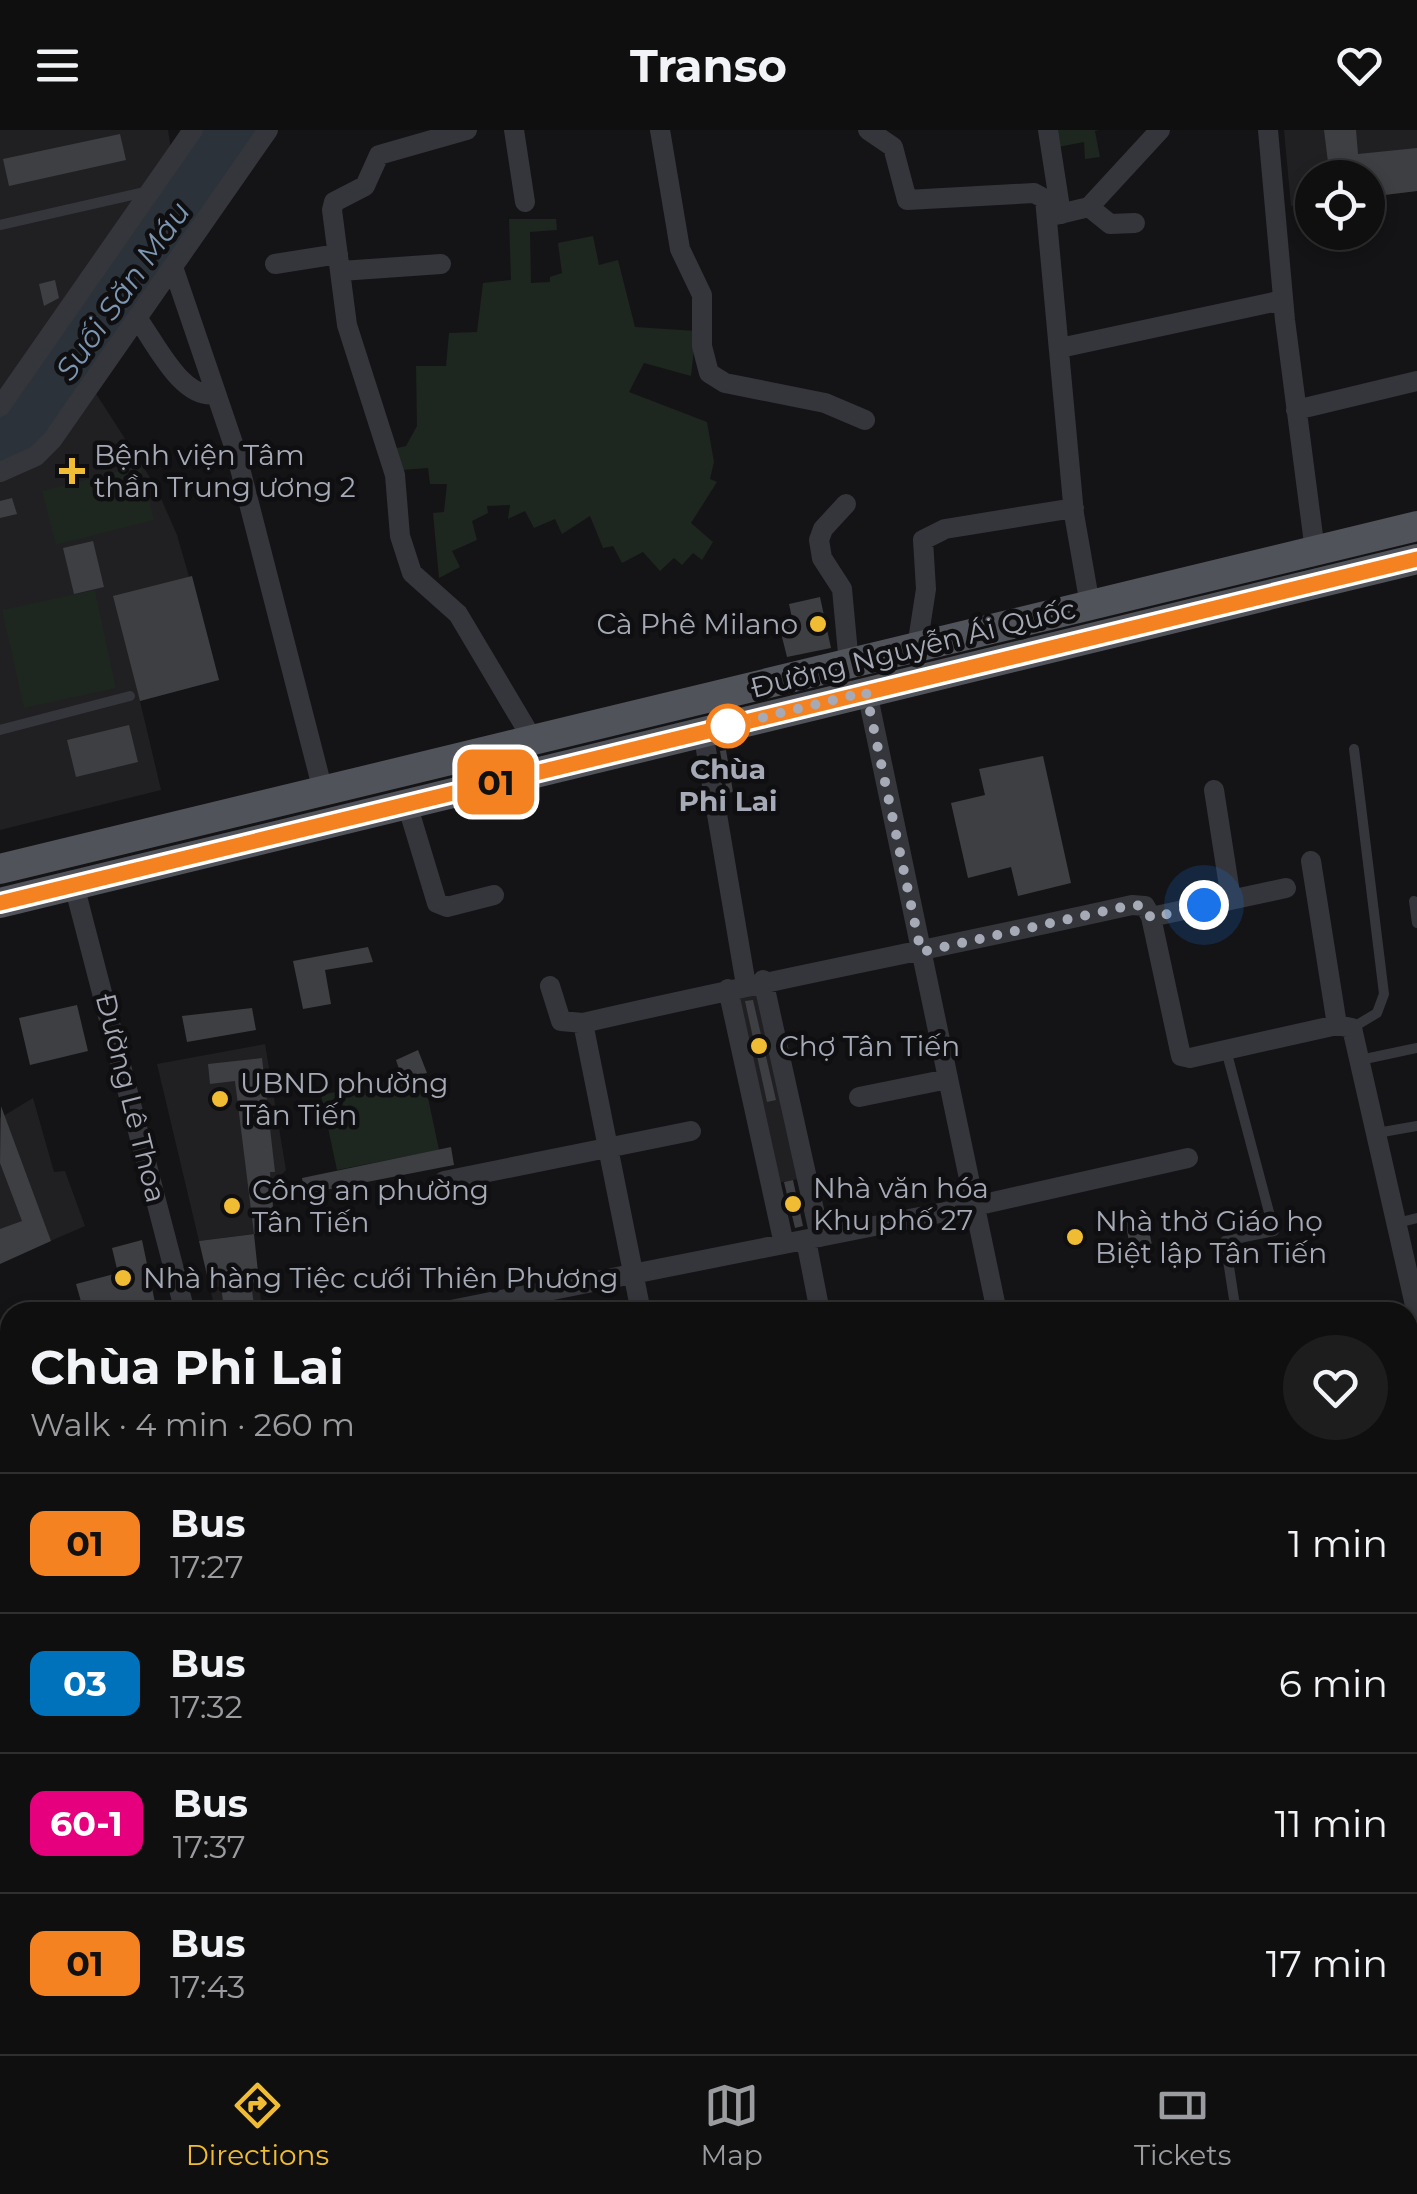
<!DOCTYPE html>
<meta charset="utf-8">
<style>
:root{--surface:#0f0f10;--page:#1d1d1e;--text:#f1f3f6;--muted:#9b9c9f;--line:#2f2f30;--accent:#f0bc33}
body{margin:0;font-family:Montserrat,sans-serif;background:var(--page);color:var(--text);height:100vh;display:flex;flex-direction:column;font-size:38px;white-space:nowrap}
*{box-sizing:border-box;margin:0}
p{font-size:32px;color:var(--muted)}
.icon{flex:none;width:55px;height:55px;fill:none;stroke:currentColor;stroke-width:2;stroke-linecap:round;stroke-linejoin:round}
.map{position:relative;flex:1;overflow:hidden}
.details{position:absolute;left:0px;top:1172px;width:1418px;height:752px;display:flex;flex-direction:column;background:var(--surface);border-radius:30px 30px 0 0;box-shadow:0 5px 15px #0003,0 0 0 2px var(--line)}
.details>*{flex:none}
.badge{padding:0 20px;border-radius:15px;font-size:35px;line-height:65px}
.controls{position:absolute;left:1295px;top:30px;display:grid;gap:20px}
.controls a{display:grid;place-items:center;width:90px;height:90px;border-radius:50%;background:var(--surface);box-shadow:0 5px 15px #0003,0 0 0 2px var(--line);font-size:50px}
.you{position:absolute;width:50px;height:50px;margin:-25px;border:8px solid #fff;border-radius:50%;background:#1a73e8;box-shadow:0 0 0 15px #1a73e833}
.map>.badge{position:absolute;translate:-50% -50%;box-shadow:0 0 0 5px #fff}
.round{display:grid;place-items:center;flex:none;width:105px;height:105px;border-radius:52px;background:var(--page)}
.overview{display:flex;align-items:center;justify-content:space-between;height:170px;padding:0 30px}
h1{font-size:48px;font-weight:700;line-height:75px}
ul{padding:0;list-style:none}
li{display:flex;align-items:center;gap:30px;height:140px;padding:0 30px;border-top:2px solid var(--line)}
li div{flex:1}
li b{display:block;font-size:38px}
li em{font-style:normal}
li .badge{min-width:110px;font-weight:700;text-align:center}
header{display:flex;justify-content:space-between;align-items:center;height:130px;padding:0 30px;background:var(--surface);font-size:45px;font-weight:700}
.tabs{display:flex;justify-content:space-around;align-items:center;height:140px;border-top:2px solid var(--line);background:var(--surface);font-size:28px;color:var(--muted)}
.tabs a{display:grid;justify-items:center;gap:5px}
.tabs .selected{color:var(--accent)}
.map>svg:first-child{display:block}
.built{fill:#202023}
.green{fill:#1e2620}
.water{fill:#2b323a}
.building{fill:#3e3f43}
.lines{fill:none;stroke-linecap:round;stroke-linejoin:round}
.lane{stroke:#35363b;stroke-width:10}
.street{stroke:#35363b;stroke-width:20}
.primary{stroke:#51535a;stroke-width:30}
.rail-casing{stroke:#4a4c52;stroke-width:9}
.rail{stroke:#0f0f11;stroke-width:5;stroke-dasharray:15;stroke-linecap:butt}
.line-casing{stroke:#fff;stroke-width:22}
.line{stroke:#f58220;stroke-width:15}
.walk{stroke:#a6aab6;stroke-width:10;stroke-dasharray:0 18}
.poi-dot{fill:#f0bc33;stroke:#0f0f11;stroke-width:4}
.stop-dot{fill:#fff;stroke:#f58220;stroke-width:5}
.labels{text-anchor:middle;stroke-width:9;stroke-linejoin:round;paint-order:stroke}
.poi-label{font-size:28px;fill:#a6aab6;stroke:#0f0f11;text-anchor:start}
.street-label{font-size:28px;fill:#a6aab6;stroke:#0f0f11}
.stop-label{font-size:28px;font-weight:bold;fill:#a6aab6;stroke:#0f0f11}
.water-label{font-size:30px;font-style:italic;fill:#7d96b1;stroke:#0f0f11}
</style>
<header><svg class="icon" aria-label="menu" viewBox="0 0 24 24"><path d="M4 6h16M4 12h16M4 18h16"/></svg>Transo<svg class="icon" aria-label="heart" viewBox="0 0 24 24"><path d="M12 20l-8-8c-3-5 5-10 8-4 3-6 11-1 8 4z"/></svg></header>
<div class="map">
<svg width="1417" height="1924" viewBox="0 0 1417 1924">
<rect width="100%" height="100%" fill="#141416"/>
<path class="built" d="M 0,0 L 168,0 L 171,19 L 95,262 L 156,357 L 177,405 L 219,550 L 140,571 L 161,660 L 0,700 Z
M 1284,0 L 1417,0 L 1417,61 L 1368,67 L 1368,48 L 1312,48 L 1312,73 L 1291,76 Z
M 759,859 L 798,1049 L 778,1053 L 735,864 Z
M 265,914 L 286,1040 L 271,1055 L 275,1101 L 199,1111 L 157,934 Z
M 33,968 L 54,1042 L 65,1041 L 85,1096 L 0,1133 L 0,988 Z
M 259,1152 L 262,1182 L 216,1182 L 210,1158 Z"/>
<path class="green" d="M 1054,0 L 1099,0 L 1095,1 L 1100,27 L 1085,29 L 1084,12 L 1058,17 Z
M 509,89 L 556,89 L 557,100 L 530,102 L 531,153 L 550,152 L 550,147 L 562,143 L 558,113 L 593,106 L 599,135 L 618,130 L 635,197 L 696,201 L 691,246 L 644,233 L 629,262 L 707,292 L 714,332 L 710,349 L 717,352 L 691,393 L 713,412 L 702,430 L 693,423 L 682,435 L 674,428 L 660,441 L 643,422 L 622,433 L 613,416 L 603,418 L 590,386 L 562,404 L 555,389 L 534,398 L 525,381 L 508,389 L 510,375 L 487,376 L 488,383 L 472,391 L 477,410 L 452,421 L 460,437 L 439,448 L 433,383 L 444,382 L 447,354 L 430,354 L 428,338 L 401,340 L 393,319 L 406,316 L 417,296 L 416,236 L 446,236 L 449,203 L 477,202 L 483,153 L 511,150 Z
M 140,336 L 154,390 L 56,415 L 42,361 Z
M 95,460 L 116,558 L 24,578 L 2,480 Z
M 423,944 L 439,1020 L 337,1040 L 321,965 Z"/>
<path class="water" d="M 199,0 L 260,0 L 33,320 L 0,335 L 0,284 Z"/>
<path class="building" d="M 1324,0 L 1356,0 L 1358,24 L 1417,18 L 1417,61 L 1368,67 L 1368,48 L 1330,48 Z
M 120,4 L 126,30 L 9,56 L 3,29 Z
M 55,150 L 59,168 L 44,176 L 39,154 Z
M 12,368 L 17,384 L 0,388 L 0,371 Z
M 93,411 L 104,457 L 74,464 L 63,418 Z
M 192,446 L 219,550 L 140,571 L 113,466 Z
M 820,467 L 831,518 L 787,527 L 778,491 L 792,488 L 789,474 Z
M 129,595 L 138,632 L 76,647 L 67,610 Z
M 726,620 L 733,662 L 727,663 L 720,621 Z
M 1043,626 L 1071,753 L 1018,766 L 1011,737 L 968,748 L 951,673 L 985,665 L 979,639 Z
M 368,817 L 373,832 L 325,840 L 331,874 L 303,879 L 293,831 Z
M 753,870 L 776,970 L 767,972 L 745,871 Z
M 77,875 L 88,921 L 30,935 L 19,888 Z
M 252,878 L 256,900 L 187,912 L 182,886 Z
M 418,920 L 427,943 L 402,948 L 396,930 Z
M 262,928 L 275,1042 L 270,1042 L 275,1101 L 254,1104 L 259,1152 L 251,1153 L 255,1182 L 230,1182 L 229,1176 L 224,1177 L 221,1157 L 210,1158 L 199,1111 L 254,1104 L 235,951 L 210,954 L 208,934 Z
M 1,976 L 51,1111 L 0,1134 L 0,1099 L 22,1091 L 0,1033 Z
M 451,1017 L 454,1035 L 305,1064 L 302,1048 Z
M 793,1050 L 803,1096 L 795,1098 L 784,1052 Z
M 1146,1087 L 1152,1115 L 1131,1120 L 1125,1092 Z
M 142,1110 L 157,1182 L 84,1182 L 76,1154 L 118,1143 L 112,1118 Z"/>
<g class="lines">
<path class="lane" d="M 0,95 L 145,62
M 0,600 L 130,566
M 1414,771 L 1417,793
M 1352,898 L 1377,883 L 1384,864 L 1354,619
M 1226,920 L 1274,1101 L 1225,1111 L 1236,1182
M 1360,930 L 1417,918
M 1377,1003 L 1417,996
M 1397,1093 L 1417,1088"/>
<path class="street" d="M 467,0 L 379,25 L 365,56 L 334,72 L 332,80 L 347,195 L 395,345 L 400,406 L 412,443 L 458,484 L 533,610
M 514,0 L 525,72
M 660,0 L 680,119 L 702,165 L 702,216 L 709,243 L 725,253 L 825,273 L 865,290
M 868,0 L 893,17 L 907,70 L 1034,63 L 1045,69 L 1074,384 L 1090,475
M 1048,0 L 1061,84
M 1268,0 L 1285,190 L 1315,421
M 1089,77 L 1110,94 L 1135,93
M 1047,87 L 1089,77 L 1160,0
M 275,134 L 338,124
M 173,137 L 235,319 L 323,661
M 341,141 L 441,134
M 137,188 C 156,213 182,271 216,264
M 1060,218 L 1283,170
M 0,277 L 193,0
M 1296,280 L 1417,251
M 0,342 L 36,326 L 52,310 L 268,0
M 846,374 L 823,399 L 819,410 L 822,428 L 842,459 L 849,534
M 917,517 L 926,459 L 923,410 L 945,399 L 1074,378
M 867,562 L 997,1182
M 703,602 L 746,855
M 1214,660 L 1231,769
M 407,674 L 437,773 L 447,777 L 494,765
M 1311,731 L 1337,895
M 74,755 L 185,1182
M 1151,787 L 1286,758
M 763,850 L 820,1107
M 550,856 L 561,891 L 583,893 C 765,851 949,816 1132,775 L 1145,776 L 1151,787 L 1181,926 L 1190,928 L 1337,895 L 1352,898 L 1417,1184
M 728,859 L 784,1114
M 583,893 L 641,1182
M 859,967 L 948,949
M 444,1051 L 691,1001
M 806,1110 L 820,1182
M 441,1182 L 975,1076 L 1188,1028
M 1408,1360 L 1417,1358
M 1408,1505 L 1417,1503
M 1408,1731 L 1417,1728
M 0,1864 L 10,1863
M 266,1915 L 268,1924
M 942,1915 L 944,1924"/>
<path class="primary" d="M 0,739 L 1417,396
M 0,773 L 1417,429"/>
<g class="rail-casing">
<path id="rail" d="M 1408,1487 L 1417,1485
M 0,1662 L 10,1661"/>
</g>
<use href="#rail" class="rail"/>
</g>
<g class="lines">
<g class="line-casing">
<path id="line" d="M 0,773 L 1417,429"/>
</g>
<use href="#line" class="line"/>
<path class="walk" d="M 728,596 L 866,562 L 921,822 L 1132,775 L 1144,776 L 1151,788 L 1204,775"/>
</g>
<g class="poi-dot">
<path d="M67 326h10v10h10v10h-10v10h-10v-10h-10v-10h10z"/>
<circle cx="818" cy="494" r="10"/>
<circle cx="759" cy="916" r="10"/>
<circle cx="220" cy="969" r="10"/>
<circle cx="793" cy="1074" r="10"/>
<circle cx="232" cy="1076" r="10"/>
<circle cx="1075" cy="1107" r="10"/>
<circle cx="123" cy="1148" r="10"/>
</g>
<circle class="stop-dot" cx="728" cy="596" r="20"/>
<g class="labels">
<g class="poi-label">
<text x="94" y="335">Bệnh viện Tâm<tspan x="94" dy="32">thần Trung ương 2</tspan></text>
<text x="798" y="504" text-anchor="end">Cà Phê Milano</text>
<text x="779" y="926">Chợ Tân Tiến</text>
<text x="240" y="963">UBND phường<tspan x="240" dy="32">Tân Tiến</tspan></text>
<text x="813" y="1068">Nhà văn hóa<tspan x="813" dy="32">Khu phố 27</tspan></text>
<text x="252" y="1070">Công an phường<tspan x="252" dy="32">Tân Tiến</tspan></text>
<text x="1095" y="1101">Nhà thờ Giáo họ<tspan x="1095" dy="32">Biệt lập Tân Tiến</tspan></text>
<text x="143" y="1158">Nhà hàng Tiệc cưới Thiên Phương</text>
</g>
<g class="street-label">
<text transform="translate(913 518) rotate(-14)" y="10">Đường Nguyễn Ái Quốc</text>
<text transform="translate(131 968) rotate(76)" y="10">Đường Lê Thoa</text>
</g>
<g class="stop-label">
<text x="728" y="649">Chùa<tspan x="728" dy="32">Phi Lai</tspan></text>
</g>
<g class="water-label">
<text transform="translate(123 161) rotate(-55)" y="10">Suối Săn Máu</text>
</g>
</g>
</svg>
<div class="controls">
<a><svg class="icon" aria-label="locate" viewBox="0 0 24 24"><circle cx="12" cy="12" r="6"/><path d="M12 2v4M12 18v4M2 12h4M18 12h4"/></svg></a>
</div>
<div class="you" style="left:1204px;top:775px"></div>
<b class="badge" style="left:496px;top:652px;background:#f58220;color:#111">01</b>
<section class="details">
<div class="overview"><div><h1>Chùa Phi Lai</h1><p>Walk · 4 min · 260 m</p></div><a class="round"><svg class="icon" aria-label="heart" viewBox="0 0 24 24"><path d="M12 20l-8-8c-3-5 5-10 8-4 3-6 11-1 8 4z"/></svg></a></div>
<ul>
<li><span class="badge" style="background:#f58220;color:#111">01</span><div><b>Bus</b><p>17:27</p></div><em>1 min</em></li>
<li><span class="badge" style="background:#0072bc;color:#fff">03</span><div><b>Bus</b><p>17:32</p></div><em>6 min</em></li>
<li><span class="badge" style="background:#e6007e;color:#fff">60-1</span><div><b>Bus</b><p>17:37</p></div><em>11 min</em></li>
<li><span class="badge" style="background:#f58220;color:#111">01</span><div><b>Bus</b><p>17:43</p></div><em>17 min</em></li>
</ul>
</section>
</div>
<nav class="tabs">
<a class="selected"><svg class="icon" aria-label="directions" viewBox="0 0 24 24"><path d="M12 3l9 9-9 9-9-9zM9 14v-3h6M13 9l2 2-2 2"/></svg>Directions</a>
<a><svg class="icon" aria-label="map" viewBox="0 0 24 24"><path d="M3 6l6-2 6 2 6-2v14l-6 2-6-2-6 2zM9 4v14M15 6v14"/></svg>Map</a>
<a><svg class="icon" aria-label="tickets" viewBox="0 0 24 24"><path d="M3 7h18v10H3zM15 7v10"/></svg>Tickets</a>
</nav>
